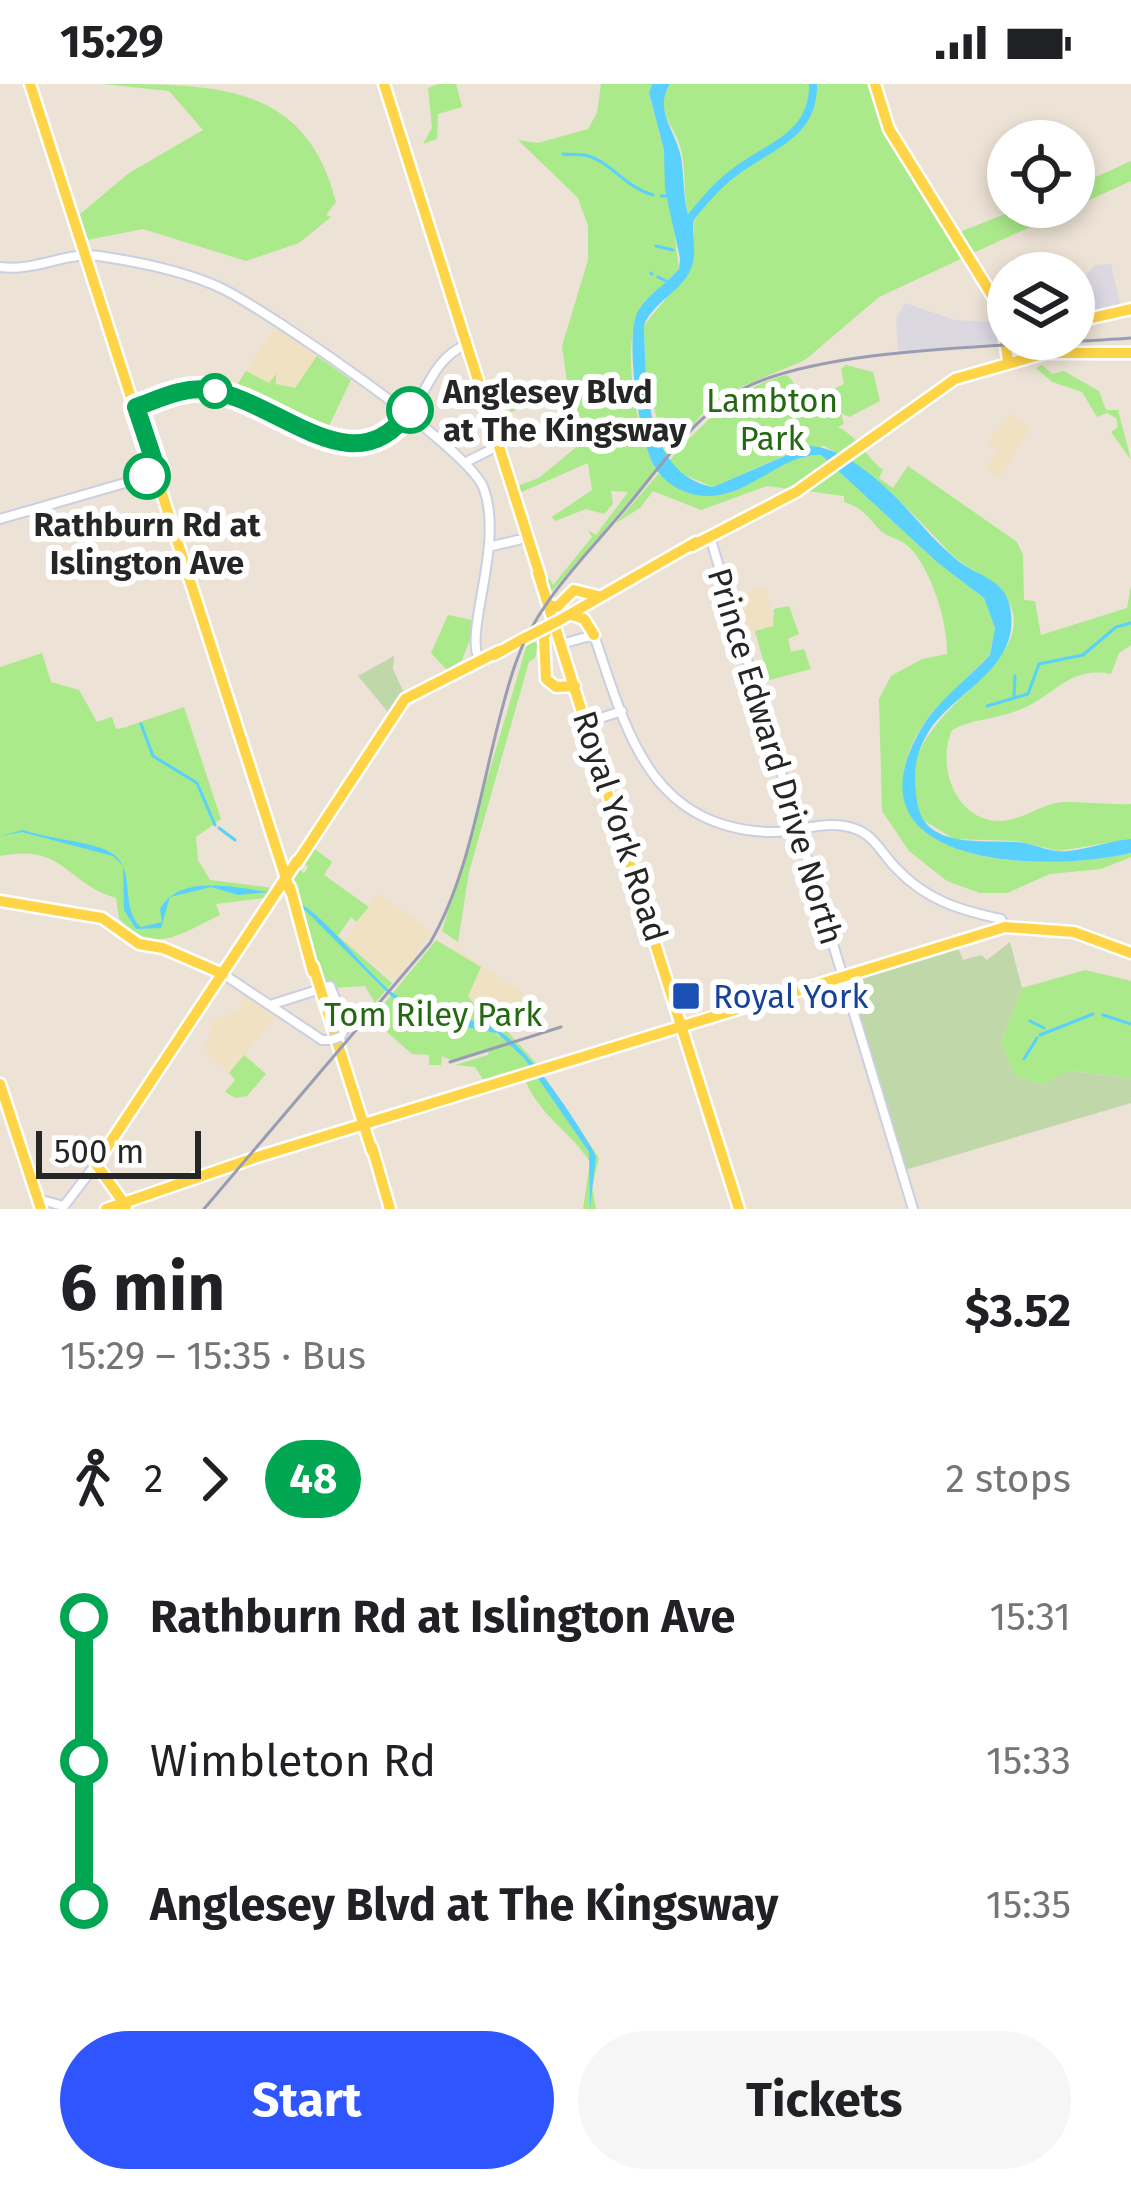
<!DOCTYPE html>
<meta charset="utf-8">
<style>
:root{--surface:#fff;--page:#f6f6f6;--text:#202124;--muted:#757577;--accent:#2f55ff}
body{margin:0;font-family:"Fira Sans",sans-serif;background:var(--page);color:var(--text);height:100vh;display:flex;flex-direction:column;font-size:45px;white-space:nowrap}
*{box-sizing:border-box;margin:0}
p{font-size:39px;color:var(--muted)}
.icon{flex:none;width:66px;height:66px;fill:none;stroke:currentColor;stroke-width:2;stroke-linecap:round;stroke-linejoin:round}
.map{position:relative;height:1125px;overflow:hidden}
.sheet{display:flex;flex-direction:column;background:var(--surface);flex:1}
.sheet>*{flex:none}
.badge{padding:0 24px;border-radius:39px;font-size:42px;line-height:78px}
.buttons{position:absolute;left:987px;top:36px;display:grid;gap:24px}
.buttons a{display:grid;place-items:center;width:108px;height:108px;border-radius:50%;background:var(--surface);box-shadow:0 6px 18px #0003;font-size:60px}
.scale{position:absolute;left:36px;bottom:30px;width:165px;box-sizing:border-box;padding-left:12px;border:6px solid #262626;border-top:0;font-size:33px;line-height:42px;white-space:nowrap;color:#262626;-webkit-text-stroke:9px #fff;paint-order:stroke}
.map>.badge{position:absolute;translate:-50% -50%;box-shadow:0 0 0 6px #fff}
.legs{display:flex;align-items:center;gap:18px;height:132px;padding:0 60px;font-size:39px}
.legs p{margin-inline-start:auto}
.summary{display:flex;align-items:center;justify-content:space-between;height:204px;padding:0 60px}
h1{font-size:66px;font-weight:700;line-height:90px}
.primary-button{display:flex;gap:24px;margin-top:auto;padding:24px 60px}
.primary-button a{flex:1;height:138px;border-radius:72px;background:var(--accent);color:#fff;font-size:48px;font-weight:700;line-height:138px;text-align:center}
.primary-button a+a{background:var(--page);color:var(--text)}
ul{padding:0 60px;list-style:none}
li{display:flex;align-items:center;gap:42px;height:144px;font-size:45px}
li i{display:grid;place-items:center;width:18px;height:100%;margin:0 15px;background:currentColor}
li i::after{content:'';width:30px;height:30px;margin:-15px;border:9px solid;border-radius:50%;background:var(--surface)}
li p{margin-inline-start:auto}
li:first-child i{background:linear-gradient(#0000 50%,currentColor 0)}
li:last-child i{background:linear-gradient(currentColor 50%,#0000 0)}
.status{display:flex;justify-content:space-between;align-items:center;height:84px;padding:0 60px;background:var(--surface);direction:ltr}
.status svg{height:33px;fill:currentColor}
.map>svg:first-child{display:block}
.industrial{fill:#dbd8e2}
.education{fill:#f0e1c2}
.green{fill:#aaea8a}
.cemetery{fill:#c0d7aa}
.water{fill:#5ad0fc}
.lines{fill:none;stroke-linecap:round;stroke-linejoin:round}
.stream{stroke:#5ad0fc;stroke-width:3}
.river{stroke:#5ad0fc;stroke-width:8}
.minor-casing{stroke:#cbcfe2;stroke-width:12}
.major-casing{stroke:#fff;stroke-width:15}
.minor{stroke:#fff;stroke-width:8}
.major{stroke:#ffd547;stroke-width:10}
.rail{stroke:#989cb4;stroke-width:3}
.minor-bridge-casing{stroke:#cbcfe2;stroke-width:12;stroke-linecap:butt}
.major-bridge-casing{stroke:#fff;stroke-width:15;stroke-linecap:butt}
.minor-bridge{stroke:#fff;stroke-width:8}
.major-bridge{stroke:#ffd547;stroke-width:10}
.line-1-casing{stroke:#fff;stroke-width:27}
.line-1{stroke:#00a651;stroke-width:18}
.stop-1-dot{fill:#fff;stroke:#00a651;stroke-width:6}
.transit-dot{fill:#1a4fb4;stroke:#fff;stroke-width:4.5}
.labels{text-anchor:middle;stroke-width:12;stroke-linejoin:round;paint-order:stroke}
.stop-label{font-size:33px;font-weight:bold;fill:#262626;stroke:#fff;text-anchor:start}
.park-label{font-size:33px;fill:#236911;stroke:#fff}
.street-label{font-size:33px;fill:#262626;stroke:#fff}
.transit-label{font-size:33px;fill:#164399;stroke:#fff;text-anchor:start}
</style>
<div class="status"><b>15:29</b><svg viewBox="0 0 49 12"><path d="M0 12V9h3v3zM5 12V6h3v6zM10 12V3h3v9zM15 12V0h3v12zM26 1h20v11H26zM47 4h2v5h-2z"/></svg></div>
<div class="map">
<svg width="1131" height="1125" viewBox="0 0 1131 1125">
<rect width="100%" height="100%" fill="#ece2d5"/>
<path class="industrial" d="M 1111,180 L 1121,224 L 1074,235 L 1074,209 L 1094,181 Z
M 905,219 L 955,236 L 1000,239 L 1001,259 L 898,267 L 896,234 Z"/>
<path class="education" d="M 276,243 L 317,272 L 295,304 L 261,298 L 246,287 Z
M 1011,330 L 1031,343 L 999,395 L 986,384 L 997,365 L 987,359 Z
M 766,502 L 774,542 L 742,549 L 732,513 Z
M 378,809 L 432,848 L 396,896 L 344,857 Z
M 454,863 L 528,913 L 504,947 L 418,914 Z
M 248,911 L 277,930 L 229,989 L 205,967 L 212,936 L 236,929 Z"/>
<path class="green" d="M 103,0 C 218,0 306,0 336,118 L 326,131 L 331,133 L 299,159 L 246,177 L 143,145 L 87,156 L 79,131 L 129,89 L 203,46 L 169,7 Z
M 438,0 L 456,0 L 462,23 L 438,30 L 437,55 L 423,60 L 432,44 L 428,4 Z
M 601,0 L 652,0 L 649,10 L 664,66 L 679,185 C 665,203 644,214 636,236 C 623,274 637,352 656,386 L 548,512 L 536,470 L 553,501 L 592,453 L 588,446 L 596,451 L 628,408 L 611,407 L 613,420 L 604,430 L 586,425 L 555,437 L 552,433 L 592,406 L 588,379 L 519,409 L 517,402 L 539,394 L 586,355 L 574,314 L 533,317 L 508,330 L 500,310 L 484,305 L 481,297 L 520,307 L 567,298 L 562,262 L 588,176 L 588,142 L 578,114 L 518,56 L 538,59 L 588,45 L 597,29 Z
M 670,0 L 872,0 L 879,33 L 965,173 L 879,213 L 805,276 L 734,306 L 702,330 L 667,374 L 646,292 L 644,241 L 690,186 L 695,132 L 688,131 C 683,109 686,82 680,62 C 674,42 653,24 670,0 Z
M 1131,77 L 1131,97 L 971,170 L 957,149 L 1023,123 L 1074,123 L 1074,103 Z
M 317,272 L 351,296 L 325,350 L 233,307 L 246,287 L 269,299 L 276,290 L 276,300 L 295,304 Z
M 846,281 L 873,288 L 880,317 L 849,333 L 841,329 L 844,340 L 838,343 C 861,355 864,371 883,386 L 879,394 L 893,404 L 908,382 L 1017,458 L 1023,471 L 1024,516 L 1035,517 L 1041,551 L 1127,524 L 1131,502 L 1131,561 L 1119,569 L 1111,590 C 1067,581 1053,615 1016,627 C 995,635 972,635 952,646 C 936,680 955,739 1002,737 C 1023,736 1044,718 1065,718 C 1086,718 1109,721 1131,720 L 1131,755 L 1059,767 L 1016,757 L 954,755 L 920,734 C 874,629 1050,589 1007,514 C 993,491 967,487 950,469 C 913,429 872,386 824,362 L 788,370 L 713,403 L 680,389 L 669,377 C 700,342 739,301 787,291 L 809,316 L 844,300 L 841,285 Z
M 1042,281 L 1052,290 L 1064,287 L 1099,307 L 1106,326 L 1118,326 L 1131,376 L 1111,348 L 1118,343 L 1116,334 L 1107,329 L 1097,333 L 1082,308 L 1052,298 L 1036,284 Z
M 821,371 L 938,479 L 984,514 L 995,544 L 990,571 C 960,603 923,626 908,671 C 869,790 1060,786 1131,769 L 1131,773 L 1101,785 L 1050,790 L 1007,809 L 980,809 L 947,797 L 909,767 L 882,727 L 879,615 L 891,592 L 922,575 L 947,570 C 948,539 932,488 911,465 C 902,454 889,455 880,446 C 866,432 864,424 844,418 L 844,412 L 767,402 L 701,426 L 653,407 L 640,424 L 616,439 L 659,389 C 714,447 764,371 821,371 Z
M 789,522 L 799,550 L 788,555 L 791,568 L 804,565 L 811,585 L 754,600 L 749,583 L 764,579 L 755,547 L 773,542 L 774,525 Z
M 448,531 L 477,537 L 462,576 L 447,586 L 431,569 Z
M 528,557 L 538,559 L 535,574 L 529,578 L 469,788 L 458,858 L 442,847 Z
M 42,569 L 51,598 L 79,606 L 97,638 L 112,633 L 116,645 L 123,644 L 184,623 L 221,735 L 196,753 L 198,776 L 210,796 L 273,804 L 265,814 L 216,820 L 220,831 C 180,850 154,872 119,835 L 116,814 C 64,798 64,759 0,772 L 0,583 Z
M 311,762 L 332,778 L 324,791 L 369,823 L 356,838 L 351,833 L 338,852 L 392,899 L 375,919 L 365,902 L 331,904 L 344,943 L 339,951 L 292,796 L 297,784 L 304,789 L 308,783 L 301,777 Z
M 436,856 L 481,883 L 468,912 L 499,953 L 506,946 L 538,981 L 484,997 L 475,983 L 455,981 L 488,971 L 489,965 L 451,976 L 442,972 L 441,981 L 429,981 L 429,971 L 412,970 L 372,935 Z
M 1085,886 L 1131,897 L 1131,994 L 1069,987 L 1042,1001 L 1015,992 L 1001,959 L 1022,904 Z
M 244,971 L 266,990 L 247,1012 L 236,1014 L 225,1008 L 235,996 L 229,989 Z
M 542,989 L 599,1074 L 592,1103 L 596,1125 L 583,1125 L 590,1078 C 569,1046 539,1031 525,996 Z"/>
<path class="cemetery" d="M 394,572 L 393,585 L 404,609 L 388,628 L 358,592 Z
M 1010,858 L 1022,904 L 1001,959 L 1015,992 L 1042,1001 L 1068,987 L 1131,994 L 1131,1019 L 905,1086 L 847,895 L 957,861 L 963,876 L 981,871 L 987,876 Z"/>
<path class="water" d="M 652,0 L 670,0 C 653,25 676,48 681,73 C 684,92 683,111 688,131 L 695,132 C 689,152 700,168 689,189 C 677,210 654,218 644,241 C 646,296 644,390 713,403 L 808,362 C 848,362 892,408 918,437 C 929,450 944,465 957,476 C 975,491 1005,495 1010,523 C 1022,584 956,606 929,647 C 914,672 913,690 917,717 C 923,764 978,756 1014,758 C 1032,758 1051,770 1068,767 C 1089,765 1109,757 1131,755 L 1131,769 C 1053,788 848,787 916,654 C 934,618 964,599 990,571 L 995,544 L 984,514 L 938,479 L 821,371 C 781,370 752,410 711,412 C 689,413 669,403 656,385 C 639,361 626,261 636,232 C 643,213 666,201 679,185 L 680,174 L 665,105 L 664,66 L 649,9 Z
M 23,746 C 46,754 90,758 108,767 C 139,782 118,823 141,843 L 162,838 L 160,825 C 179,789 238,804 270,808 L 238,811 L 211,803 L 170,813 L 161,844 L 136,845 L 124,826 L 123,782 L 113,772 L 22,748 L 0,752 Z
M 295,816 C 332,838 356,877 388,905 C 416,930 460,930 492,943 C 523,955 579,1040 596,1072 L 590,1125 L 589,1068 L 524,974 L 497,949 L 455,941 L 392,913 Z"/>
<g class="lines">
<path class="stream" d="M 563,70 C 570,71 577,70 584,71 C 610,76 624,103 653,111
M 661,112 L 674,112
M 656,162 L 673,166
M 651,189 L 652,190
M 658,193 L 668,198
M 624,303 L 636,303
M 618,306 L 621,304
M 1014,614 L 1015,592
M 987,622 L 1028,610 L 1039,580 L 1083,571 L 1116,543 L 1131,539
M 141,640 L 153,672 L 197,699 L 215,741
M 219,744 L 235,756
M 1103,931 L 1131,940
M 1030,937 L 1044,944
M 1040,951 L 1093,930
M 1024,975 L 1037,954"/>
<path class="river" d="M 672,90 L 678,134
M 690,134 C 704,117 718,100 736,87 C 771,61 814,51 813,0"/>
<g class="minor-casing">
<path id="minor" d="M 0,183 C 35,188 67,167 99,172 C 140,178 186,187 223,205 C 269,228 470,364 484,405 C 504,461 464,548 479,575
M 135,319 C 157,312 182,299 206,302 C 254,308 320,374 368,365 C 422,355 418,279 466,261
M 466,378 L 498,362
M 0,435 L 156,390
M 710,453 L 913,1125
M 492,462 L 518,456
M 561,560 L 594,551 C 626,645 648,742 767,748 C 798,750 827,733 858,746 C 875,753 883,771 896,784 C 926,816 959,826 1001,835 L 1005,843
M 588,638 L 622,627
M 223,890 L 322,956 L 331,956
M 270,921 L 330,902 L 346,942 L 340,953
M 37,1115 L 64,1122 L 96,1080"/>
</g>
<g class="major-casing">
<path id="major" d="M 30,0 L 290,807
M 384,0 L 541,495
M 875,0 L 889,45 L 1000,224 L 1008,276
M 1074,238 L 1131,225
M 692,462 L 796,408 L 955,295 L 1046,269 L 1131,269
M 538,489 L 739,1125
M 548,521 L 557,523 L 574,506 L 598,512
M 572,531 L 584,535 L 594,551
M 560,536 L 696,458
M 549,542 L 544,553 L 546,595 L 556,603 L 575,602
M 494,571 L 523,555
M 297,779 L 405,615 L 499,567
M 290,803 L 313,888
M 0,817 L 102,834 L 139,860 L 163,864 L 223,890
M 313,882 L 372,1067
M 0,1000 L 41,1125
M 372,1063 L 390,1125
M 126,1122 L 96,1080 L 297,777
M 106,1125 L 257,1073 L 1005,843 L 1074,848 L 1131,869"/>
</g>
<use href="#minor" class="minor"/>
<use href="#major" class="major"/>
<path class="rail" d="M 450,978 L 561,943
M 204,1125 L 430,859 C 476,781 485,668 515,581 C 534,523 579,479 618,433 C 653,393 685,343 729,313 C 805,260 1032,262 1131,254"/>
<g class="minor-bridge-casing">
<path id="minor-bridge" d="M 331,956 L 340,953"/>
</g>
<g class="major-bridge-casing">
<path id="major-bridge" d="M 523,555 L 560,536"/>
</g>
<use href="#minor-bridge" class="minor-bridge"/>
<use href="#major-bridge" class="major-bridge"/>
</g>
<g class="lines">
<g class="line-1-casing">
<path id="line-1" d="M 147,392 L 158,389 L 136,323 C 159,315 184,302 209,306 C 282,318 354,406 410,326"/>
</g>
<use href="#line-1" class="line-1"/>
</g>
<g class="stop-1-dot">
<circle cx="215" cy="307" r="15"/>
<circle cx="410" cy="326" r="21"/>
<circle cx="147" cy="392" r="21"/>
</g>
<rect class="transit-dot" x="671" y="897" width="30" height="30" rx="6"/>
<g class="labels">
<g class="stop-label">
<text x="443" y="319">Anglesey Blvd<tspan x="443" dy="38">at The Kingsway</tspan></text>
<text x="147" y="452" text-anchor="middle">Rathburn Rd at<tspan x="147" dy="38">Islington Ave</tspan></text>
</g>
<g class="park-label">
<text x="772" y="328">Lambton<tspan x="772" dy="38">Park</tspan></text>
<text x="433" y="942">Tom Riley Park</text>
</g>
<g class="street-label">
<text transform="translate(776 672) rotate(73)" y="12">Prince Edward Drive North</text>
<text transform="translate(621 742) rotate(72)" y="12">Royal York Road</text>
</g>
<g class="transit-label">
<text x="713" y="924">Royal York</text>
</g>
</g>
</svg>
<div class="buttons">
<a><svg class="icon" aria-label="locate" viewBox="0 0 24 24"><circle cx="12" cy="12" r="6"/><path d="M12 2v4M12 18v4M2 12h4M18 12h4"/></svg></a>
<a><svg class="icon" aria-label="layers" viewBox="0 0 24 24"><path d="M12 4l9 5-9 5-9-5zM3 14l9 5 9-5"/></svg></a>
</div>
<div class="scale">500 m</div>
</div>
<section class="sheet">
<div class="summary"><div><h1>6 min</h1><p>15:29 – 15:35 · Bus</p></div><b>$3.52</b></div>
<div class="legs"><svg class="icon" aria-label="walk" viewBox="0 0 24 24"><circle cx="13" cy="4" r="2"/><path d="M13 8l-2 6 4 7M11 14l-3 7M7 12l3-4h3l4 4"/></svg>2<svg class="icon" aria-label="forward" viewBox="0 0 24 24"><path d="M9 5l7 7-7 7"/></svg><b class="badge" style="background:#00a651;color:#fff">48</b><p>2 stops</p></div>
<ul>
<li><i style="color:#00a651"></i><b>Rathburn Rd at Islington Ave</b><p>15:31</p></li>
<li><i style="color:#00a651"></i><span>Wimbleton Rd</span><p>15:33</p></li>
<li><i style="color:#00a651"></i><b>Anglesey Blvd at The Kingsway</b><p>15:35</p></li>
</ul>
<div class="primary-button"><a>Start</a><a>Tickets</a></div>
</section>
